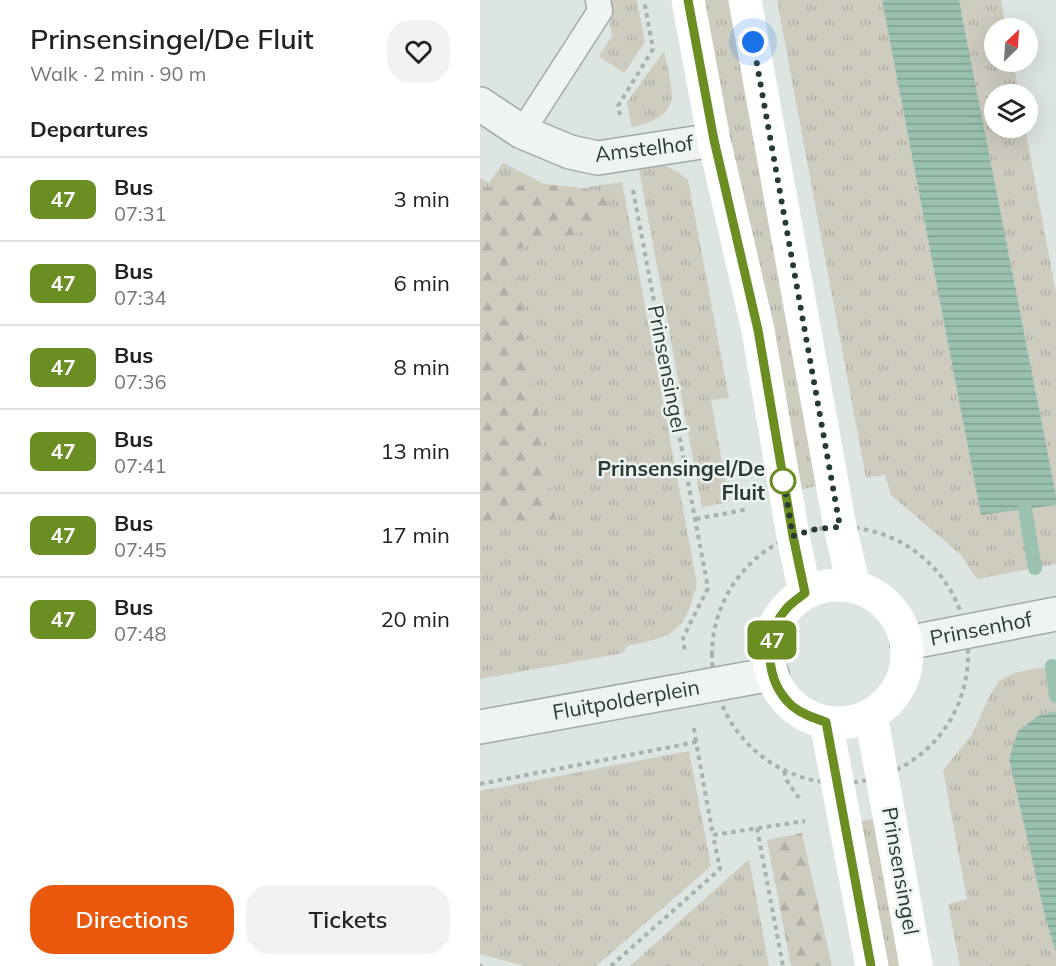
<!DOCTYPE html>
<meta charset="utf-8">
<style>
:root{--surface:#fff;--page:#f2f2f2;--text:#222;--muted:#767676;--line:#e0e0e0;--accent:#ea580c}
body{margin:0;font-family:Mulish,sans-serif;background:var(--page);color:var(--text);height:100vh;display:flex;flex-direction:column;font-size:22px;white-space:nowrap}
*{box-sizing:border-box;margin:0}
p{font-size:20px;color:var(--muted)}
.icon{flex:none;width:33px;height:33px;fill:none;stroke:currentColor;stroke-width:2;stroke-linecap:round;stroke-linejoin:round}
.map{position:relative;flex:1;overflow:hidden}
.panel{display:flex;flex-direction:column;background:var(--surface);width:480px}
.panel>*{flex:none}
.badge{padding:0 12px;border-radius:9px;font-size:21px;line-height:39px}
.needle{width:39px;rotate:25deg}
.buttons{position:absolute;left:504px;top:18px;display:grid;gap:12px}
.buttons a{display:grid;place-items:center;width:54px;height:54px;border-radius:50%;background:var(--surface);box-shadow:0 6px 24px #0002;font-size:30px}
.you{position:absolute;width:30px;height:30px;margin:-15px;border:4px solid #fff;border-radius:50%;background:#1a73e8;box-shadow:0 0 0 9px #1a73e833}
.map>.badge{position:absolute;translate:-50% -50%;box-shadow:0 0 0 3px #fff}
h2{padding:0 30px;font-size:22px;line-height:54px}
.round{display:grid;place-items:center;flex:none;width:63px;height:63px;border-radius:24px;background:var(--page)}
.headline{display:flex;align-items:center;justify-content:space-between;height:102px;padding:0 30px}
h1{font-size:28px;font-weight:600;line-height:45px}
.action{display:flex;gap:12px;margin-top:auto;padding:12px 30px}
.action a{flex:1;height:69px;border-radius:24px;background:var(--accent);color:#fff;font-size:24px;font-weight:600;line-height:69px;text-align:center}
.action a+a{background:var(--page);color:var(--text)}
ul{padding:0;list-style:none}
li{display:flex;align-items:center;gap:18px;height:84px;padding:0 30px;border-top:2px solid var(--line)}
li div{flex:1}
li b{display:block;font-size:22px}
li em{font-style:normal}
li .badge{min-width:66px;font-weight:700;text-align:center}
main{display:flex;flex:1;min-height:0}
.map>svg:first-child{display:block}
.grass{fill:url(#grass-tufts)}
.forest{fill:url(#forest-firs)}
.water{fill:url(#water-rules)}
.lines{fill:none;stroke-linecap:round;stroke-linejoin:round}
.stream{stroke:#9bc2b0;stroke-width:14}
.lane-casing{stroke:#9faba7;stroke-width:27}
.street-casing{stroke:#9faba7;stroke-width:36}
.path{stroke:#a7b1ae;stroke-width:4;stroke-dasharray:4.5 4.5;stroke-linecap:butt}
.lane{stroke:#eff4f2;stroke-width:24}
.street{stroke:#eff4f2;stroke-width:33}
.secondary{stroke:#fff;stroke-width:33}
.line-casing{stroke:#fff;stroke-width:14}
.line{stroke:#6b8e23;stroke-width:9}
.walk{stroke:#283a34;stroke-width:6;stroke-dasharray:0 10.8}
.stop-dot{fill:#fff;stroke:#6b8e23;stroke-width:3}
.labels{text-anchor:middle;stroke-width:5;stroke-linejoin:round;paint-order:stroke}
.street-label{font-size:21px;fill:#283a34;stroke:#ecf3f0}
.stop-label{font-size:21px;font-weight:bold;fill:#283a34;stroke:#ecf3f0;text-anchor:end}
</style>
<main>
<section class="panel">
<div class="headline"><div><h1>Prinsensingel/De Fluit</h1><p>Walk · 2 min · 90 m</p></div><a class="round"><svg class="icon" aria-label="heart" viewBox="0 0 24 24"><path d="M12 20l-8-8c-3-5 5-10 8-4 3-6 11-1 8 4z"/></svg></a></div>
<h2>Departures</h2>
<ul>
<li><span class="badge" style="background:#6b8e23;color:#fff">47</span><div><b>Bus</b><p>07:31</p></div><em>3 min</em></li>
<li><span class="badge" style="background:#6b8e23;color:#fff">47</span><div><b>Bus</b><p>07:34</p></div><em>6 min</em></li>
<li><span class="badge" style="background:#6b8e23;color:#fff">47</span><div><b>Bus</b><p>07:36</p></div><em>8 min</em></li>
<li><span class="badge" style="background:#6b8e23;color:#fff">47</span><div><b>Bus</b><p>07:41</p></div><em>13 min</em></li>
<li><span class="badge" style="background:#6b8e23;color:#fff">47</span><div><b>Bus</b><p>07:45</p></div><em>17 min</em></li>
<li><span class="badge" style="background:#6b8e23;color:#fff">47</span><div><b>Bus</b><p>07:48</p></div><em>20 min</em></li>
</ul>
<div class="action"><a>Directions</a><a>Tickets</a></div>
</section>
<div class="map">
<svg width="576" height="966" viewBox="0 0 576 966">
<defs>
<pattern id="grass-tufts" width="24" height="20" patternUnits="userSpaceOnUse" patternTransform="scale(1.5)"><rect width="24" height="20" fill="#cecbbf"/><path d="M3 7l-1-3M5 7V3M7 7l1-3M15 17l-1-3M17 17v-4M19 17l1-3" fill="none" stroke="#b1afa5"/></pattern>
<pattern id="forest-firs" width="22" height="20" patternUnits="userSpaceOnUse" patternTransform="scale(1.5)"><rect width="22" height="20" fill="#cecbbf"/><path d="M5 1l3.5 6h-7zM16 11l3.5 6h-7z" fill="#b1afa5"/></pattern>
<pattern id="water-rules" width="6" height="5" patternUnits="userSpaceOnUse" patternTransform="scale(1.5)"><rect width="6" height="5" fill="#9bc2b0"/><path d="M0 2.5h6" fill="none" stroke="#7e9f90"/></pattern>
</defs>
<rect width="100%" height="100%" fill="#dde5e2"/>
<path class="grass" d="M 126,0 L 157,0 L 165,42 L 144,73 L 119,56 L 132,36 Z
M 222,0 L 251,0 L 341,485 L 319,490 Z
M 297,0 L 402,0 L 501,514 L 576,505 L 576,564 L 497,579 L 481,555 L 411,495 L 405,475 L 386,478 Z
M 479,0 L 521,0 L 526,28 L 514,28 L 514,62 L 533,62 L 539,94 L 514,94 L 514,128 L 545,128 L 576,293 L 576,495 Z
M 184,51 C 192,91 206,116 152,127 L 147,102 Z
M 23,163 L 64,184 L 102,188 L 142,182 L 217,584 C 204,633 195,636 147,646 L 143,653 L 0,679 L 0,178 L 9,183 Z
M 158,164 C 182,164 189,164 208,180 L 249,398 L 231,400 L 249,502 L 222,507 Z
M 576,665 L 576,711 L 558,716 L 566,920 L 576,952 L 576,966 L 480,966 L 468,904 L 487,899 L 463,770 L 491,736 L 510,695 L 520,680 L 534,673 Z
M 209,751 L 231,866 L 116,966 L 45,966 L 0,954 L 0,791 Z
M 399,818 L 426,966 L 408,966 L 381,821 Z
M 269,859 L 289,966 L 150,966 Z"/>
<path class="forest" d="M 64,184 L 129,192 L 127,226 L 33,250 L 75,519 L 0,531 L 0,188 Z
M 322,833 L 352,966 L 311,966 L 287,840 Z"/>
<path class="water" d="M 402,0 L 479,0 L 576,495 L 576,505 L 501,515 Z
M 576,711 L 576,952 L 566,920 L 529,759 L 538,731 L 558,716 Z"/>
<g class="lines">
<path class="stream" d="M 545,509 L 555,568
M 572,666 L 576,696"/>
<g class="lane-casing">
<path id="lane" d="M 42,132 L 120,11 L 118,0"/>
</g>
<g class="street-casing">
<path id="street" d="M 0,104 L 42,132 L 90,152 L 118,158 L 234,140
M 427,643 L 576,614
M 0,727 L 292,674"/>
</g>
<path class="path" d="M 140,115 L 138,106 L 173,49 L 164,0
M 153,190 L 228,588 L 203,638 L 205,652
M 216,519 L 269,509
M232 655a128 128 0 1 1 256 0a128 128 0 1 1-256 0Z
M 214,728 L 216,742
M 304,771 L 307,781 L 319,798
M 0,784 L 216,742 L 233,835 L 325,821
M 277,828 L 303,966
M 0,965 L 2,966
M 131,966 L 240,869 L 233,835"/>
<use href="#lane" class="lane"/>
<use href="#street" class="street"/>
<path class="secondary" d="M 208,0 L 234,140 L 278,330 L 313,536 L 325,593
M 265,0 L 360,527 L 374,587
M289 654a69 69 0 1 1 138 0a69 69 0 1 1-138 0Z
M 391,715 L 436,966
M 346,722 L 392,966"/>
</g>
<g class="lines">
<g class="line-casing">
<path id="line" d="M 208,0 L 234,140 L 278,330 L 313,536 L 325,593 C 319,598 312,602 307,608 C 282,636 285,681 312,706 C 322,714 334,718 346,722 L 391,966"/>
</g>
<use href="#line" class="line"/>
<path class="walk" d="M 273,42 L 360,527 L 336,529 L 313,536 L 303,478 L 303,481"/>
</g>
<circle class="stop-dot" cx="303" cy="481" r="12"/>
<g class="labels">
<g class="street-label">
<text transform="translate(164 149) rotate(-7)" y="7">Amstelhof</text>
<text transform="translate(187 369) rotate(79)" y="7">Prinsensingel</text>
<text transform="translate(501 629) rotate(-11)" y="7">Prinsenhof</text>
<text transform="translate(146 700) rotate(-10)" y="7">Fluitpolderplein</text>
<text transform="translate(420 871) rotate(80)" y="7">Prinsensingel</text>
</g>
<g class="stop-label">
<text x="285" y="476">Prinsensingel/De<tspan x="285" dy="24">Fluit</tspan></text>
</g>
</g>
</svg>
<div class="buttons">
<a><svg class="needle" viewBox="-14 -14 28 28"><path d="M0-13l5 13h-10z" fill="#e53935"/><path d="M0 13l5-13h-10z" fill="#767676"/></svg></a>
<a><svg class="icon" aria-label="layers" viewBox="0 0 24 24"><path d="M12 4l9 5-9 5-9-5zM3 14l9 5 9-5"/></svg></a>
</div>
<div class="you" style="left:273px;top:42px"></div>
<b class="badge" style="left:292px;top:640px;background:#6b8e23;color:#fff">47</b>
</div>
</main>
